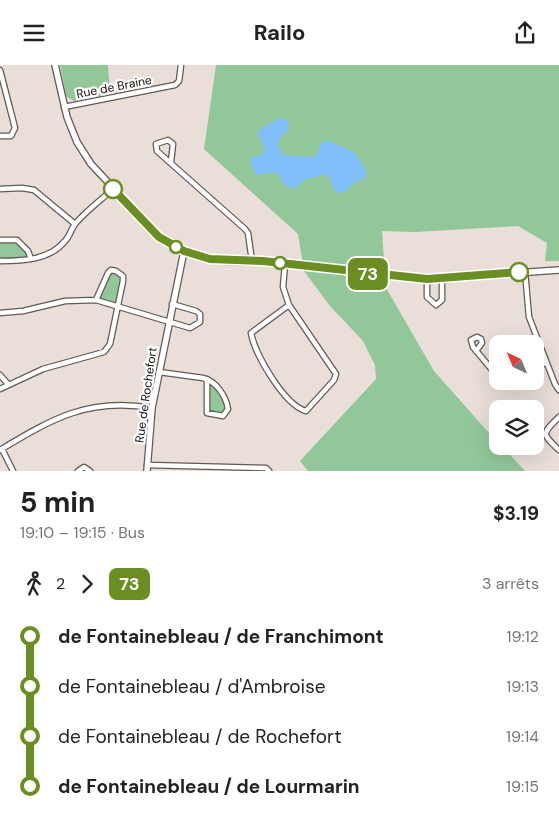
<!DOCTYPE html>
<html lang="fr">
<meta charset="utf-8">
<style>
:root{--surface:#fff;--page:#f2f2f2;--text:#222;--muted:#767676}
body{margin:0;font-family:"DM Sans",sans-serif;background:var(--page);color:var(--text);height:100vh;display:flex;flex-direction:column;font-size:19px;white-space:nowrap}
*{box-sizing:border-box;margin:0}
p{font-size:16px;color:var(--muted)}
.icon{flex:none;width:28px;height:28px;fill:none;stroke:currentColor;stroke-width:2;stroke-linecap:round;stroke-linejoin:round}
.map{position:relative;height:406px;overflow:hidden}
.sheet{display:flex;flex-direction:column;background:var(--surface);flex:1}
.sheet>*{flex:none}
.badge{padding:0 10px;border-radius:8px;font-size:18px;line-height:32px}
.needle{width:32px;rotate:316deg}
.fabs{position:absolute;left:489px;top:270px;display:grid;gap:10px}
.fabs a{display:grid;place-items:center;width:55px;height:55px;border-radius:10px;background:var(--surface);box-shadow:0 5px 20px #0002;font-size:25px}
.map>.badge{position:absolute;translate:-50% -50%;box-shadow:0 0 0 2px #fff}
.legs{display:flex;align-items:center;gap:8px;height:55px;padding:0 20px;font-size:16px}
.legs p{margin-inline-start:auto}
.summary{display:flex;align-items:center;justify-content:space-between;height:85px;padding:0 20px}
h1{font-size:28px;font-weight:700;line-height:38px}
ul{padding:0 20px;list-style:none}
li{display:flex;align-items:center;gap:18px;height:50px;font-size:19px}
li i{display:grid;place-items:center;width:8px;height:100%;margin:0 6px;background:currentColor}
li i::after{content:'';width:12px;height:12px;margin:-6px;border:4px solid;border-radius:50%;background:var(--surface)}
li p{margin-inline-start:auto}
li:first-child i{background:linear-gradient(#0000 50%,currentColor 0)}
li:last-child i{background:linear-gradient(currentColor 50%,#0000 0)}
header{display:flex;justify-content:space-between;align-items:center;height:65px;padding:0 20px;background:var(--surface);font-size:22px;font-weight:700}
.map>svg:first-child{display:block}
.green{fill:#92c799}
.water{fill:#81bffa}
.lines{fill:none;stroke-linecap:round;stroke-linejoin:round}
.minor-casing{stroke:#635954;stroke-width:7}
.tertiary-casing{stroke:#635954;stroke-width:8}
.minor{stroke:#fff;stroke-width:4.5}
.tertiary{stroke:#fff;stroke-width:5.5}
.line-1-casing{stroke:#fff;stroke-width:11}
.line-1{stroke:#6b8e23;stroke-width:8}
.stop-1-dot{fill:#fff;stroke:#6b8e23;stroke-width:2.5}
.labels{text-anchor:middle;stroke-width:4.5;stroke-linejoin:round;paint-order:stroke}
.street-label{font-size:12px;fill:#130f0d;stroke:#fff}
</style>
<header><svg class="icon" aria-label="menu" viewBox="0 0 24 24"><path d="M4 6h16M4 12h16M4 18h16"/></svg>Railo<svg class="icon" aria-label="share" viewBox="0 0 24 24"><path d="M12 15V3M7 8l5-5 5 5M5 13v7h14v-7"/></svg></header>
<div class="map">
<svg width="559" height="406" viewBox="0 0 559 406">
<rect width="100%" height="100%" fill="#e9ded8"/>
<path class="green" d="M 60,0 L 108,0 L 110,28 L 74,36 L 66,31 Z
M 216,0 L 559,0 L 559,196 L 545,196 L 547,178 L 518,161 L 415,167 L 382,166 L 386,223 L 434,306 L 497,377 L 498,381 L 502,381 L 525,406 L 308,406 L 300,396 L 376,314 L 375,300 L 363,276 L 330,241 L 304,206 L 298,169 L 204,84 Z
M 0,175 L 17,175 L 31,194 L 0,196 Z
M 111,205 L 123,211 L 117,241 L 96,235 Z
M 207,314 L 218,322 L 228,344 L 223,351 L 207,348 Z"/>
<path class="water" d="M 280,53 L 287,54 L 289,60 L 288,65 L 278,75 L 278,81 L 283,90 L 313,92 L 317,90 L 320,80 L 327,75 L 354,87 L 366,105 L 367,109 L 364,114 L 355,117 L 346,126 L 339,128 C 330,125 333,115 326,109 L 304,115 L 295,124 L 283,119 L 279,110 L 276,107 L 258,110 L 254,107 L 250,97 L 252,92 L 262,90 C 267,80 261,78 257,69 L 259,65 Z"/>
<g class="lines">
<g class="minor-casing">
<path id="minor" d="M 0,5 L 15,63 L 11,71 L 0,71
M 64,42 L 175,20 L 179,16 L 181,0
M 171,97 L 173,79 L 168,75 L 156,79 L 157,86 L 245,164 L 248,168 L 252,196
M 0,124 L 22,123 L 34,125 L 75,159
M 0,175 L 17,175 L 28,186 L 31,194
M 0,196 C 23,196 50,195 65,176 C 70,171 71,164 75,159 C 86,146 101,135 113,124
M 285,199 L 283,222 L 289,240 L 336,309 L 334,315 L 306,346 C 284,340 255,289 251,268 L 289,240
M 525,206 L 529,252 L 555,319 L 559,325
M 427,214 L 427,232 L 436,240 L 442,235 L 442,214
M 0,248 L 23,246 L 65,236 L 96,235 L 190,263 L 200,257 L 200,249 L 196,246 L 172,239
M 476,286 L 482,278 L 481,274 L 477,272 L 471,275 L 473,282 L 498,312
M 535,302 L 546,298
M 159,307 L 203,313 C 216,316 226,331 228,344 L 223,351 L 207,348 L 207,314
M 0,310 L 8,319
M 502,316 L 507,319 L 513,316
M 0,324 L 43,304 L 104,287 L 110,279 L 123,216 L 123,211 L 116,206 L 111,205 L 108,208 L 96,235
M 559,352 C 542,369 541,368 559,385
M 2,384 L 13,406
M 0,385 C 52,354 88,332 152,343
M 147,400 L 266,403 L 269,406
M 78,406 L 84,402 L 90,406"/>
</g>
<g class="tertiary-casing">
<path id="tertiary" d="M 55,0 L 67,52 L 77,77 L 91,99 L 159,172 L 191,189 L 222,196 L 263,197 L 427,214 L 559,205
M 147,406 L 152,343 L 184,186"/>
</g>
<use href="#minor" class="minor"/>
<use href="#tertiary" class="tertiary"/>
</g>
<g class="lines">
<g class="line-1-casing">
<path id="line-1" d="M 113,124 L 159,172 L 184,186 L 210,194 L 263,196 L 427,214 L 519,207"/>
</g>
<use href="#line-1" class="line-1"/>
</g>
<g class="stop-1-dot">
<circle cx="113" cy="124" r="9"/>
<circle cx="176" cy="182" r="6"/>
<circle cx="280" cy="198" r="6"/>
<circle cx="519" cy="207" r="9"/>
</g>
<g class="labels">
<g class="street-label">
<text transform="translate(114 22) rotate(-11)" y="4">Rue de Braine</text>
<text transform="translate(146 330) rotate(-82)" y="4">Rue de Rochefort</text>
</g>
</g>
</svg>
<div class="fabs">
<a><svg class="needle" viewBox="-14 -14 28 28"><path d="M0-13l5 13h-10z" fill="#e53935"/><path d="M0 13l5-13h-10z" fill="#767676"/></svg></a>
<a><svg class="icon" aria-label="layers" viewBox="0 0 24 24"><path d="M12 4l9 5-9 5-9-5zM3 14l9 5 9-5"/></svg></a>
</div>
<b class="badge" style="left:368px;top:209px;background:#6b8e23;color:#fff">73</b>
</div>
<section class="sheet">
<div class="summary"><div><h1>5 min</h1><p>19:10 – 19:15 · Bus</p></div><b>$3.19</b></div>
<div class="legs"><svg class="icon" aria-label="walk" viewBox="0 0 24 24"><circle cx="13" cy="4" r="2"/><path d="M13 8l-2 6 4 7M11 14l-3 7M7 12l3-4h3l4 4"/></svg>2<svg class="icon" aria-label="forward" viewBox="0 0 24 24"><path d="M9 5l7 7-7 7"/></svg><b class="badge" style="background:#6b8e23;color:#fff">73</b><p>3 arrêts</p></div>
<ul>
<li><i style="color:#6b8e23"></i><b>de Fontainebleau / de Franchimont</b><p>19:12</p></li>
<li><i style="color:#6b8e23"></i><span>de Fontainebleau / d'Ambroise</span><p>19:13</p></li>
<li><i style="color:#6b8e23"></i><span>de Fontainebleau / de Rochefort</span><p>19:14</p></li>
<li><i style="color:#6b8e23"></i><b>de Fontainebleau / de Lourmarin</b><p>19:15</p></li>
</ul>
</section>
